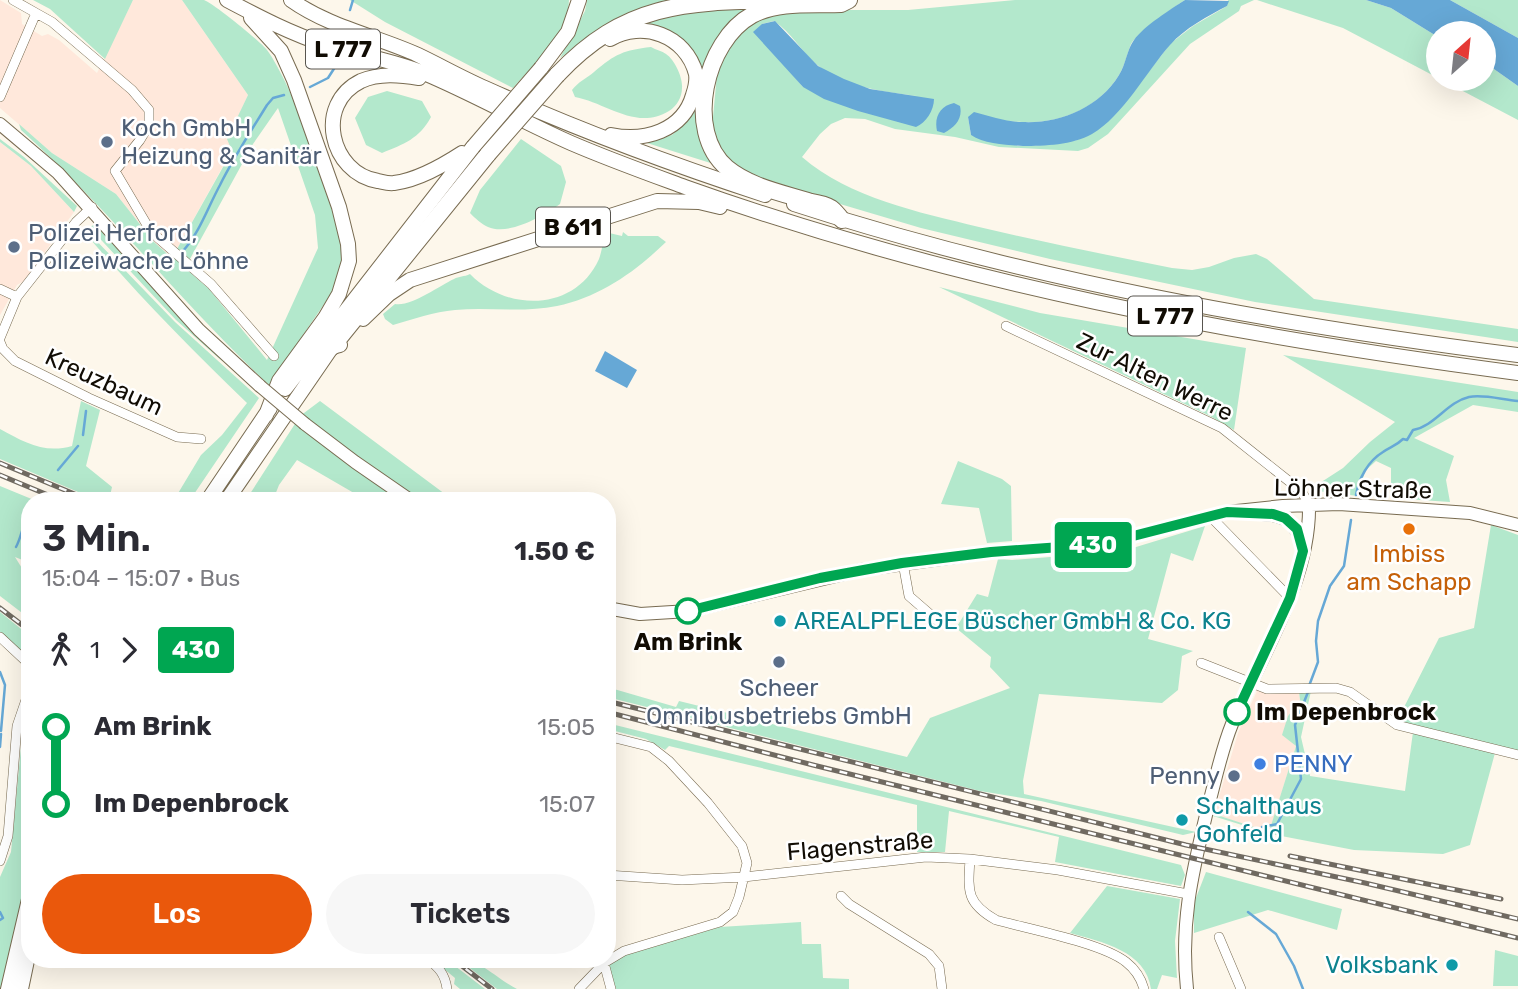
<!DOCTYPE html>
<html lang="de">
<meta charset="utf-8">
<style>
:root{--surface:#fff;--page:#f7f7f7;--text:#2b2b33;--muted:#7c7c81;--accent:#ea580c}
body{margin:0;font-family:Rubik,sans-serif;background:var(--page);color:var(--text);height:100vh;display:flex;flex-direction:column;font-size:26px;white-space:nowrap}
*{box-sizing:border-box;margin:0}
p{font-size:23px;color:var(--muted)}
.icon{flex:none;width:38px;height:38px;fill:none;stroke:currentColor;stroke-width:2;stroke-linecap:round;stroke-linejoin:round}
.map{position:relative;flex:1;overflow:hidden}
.side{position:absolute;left:21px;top:492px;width:595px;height:476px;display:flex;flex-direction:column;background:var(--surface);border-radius:28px;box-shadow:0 7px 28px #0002}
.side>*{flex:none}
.badge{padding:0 14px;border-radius:5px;font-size:24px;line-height:46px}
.needle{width:46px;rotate:27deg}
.controls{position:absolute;left:1426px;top:21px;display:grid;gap:14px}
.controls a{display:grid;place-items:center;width:70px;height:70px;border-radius:50%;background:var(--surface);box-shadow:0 7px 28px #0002;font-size:35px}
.map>.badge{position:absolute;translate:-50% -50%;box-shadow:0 0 0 4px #fff}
.legs{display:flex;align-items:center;gap:10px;height:77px;padding:0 21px;font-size:23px}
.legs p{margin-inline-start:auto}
.overview{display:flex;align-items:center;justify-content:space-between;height:119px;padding:0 21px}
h1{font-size:38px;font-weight:600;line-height:52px}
.primary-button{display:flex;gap:14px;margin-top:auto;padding:14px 21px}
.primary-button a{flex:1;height:80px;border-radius:42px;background:var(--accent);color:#fff;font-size:28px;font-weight:600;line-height:80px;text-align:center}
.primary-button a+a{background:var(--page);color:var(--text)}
ul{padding:0 21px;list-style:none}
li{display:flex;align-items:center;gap:24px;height:77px;font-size:26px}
li i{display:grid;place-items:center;width:10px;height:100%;margin:0 9px;background:currentColor}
li i::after{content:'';width:18px;height:18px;margin:-9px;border:5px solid;border-radius:50%;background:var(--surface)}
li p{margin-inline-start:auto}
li:first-child i{background:linear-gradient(#0000 50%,currentColor 0)}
li:last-child i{background:linear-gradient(currentColor 50%,#0000 0)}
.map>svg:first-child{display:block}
.commercial{fill:#ffe8db}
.green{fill:#b3e8cc;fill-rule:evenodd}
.water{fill:#66a8d6}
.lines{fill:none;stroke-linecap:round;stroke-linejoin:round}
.stream{stroke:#66a8d6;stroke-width:2.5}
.minor-casing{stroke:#786b51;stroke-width:10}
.secondary-casing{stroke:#786b51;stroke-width:14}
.trunk-casing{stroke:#786b51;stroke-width:16}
.motorway-casing{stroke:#786b51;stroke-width:18}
.minor{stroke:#fff;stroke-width:9}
.secondary{stroke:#fff;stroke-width:12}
.trunk{stroke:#fff;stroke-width:14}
.motorway{stroke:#fff;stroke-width:16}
.rail-casing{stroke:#706a61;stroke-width:5}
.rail{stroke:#fff;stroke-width:2.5;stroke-dasharray:8;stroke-linecap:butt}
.secondary-bridge-casing{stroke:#786b51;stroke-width:14;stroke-linecap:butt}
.trunk-bridge-casing{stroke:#786b51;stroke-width:16;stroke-linecap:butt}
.motorway-bridge-casing{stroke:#786b51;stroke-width:18;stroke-linecap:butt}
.secondary-bridge{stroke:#fff;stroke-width:12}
.trunk-bridge{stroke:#fff;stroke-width:14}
.motorway-bridge{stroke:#fff;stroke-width:16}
.line-1-casing{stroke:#fff;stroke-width:16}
.line-1{stroke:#00a651;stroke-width:10}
.service-dot{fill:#5c6f8a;stroke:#fff;stroke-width:2.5}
.food-dot{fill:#e8710a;stroke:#fff;stroke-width:2.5}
.stop-1-dot{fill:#fff;stroke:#00a651;stroke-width:3.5}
.culture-dot{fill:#0f9aa8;stroke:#fff;stroke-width:2.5}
.shop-dot{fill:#3f7fe0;stroke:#fff;stroke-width:2.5}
.labels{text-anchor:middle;stroke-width:5;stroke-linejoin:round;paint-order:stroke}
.shield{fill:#fff;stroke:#58554f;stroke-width:2}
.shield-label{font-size:23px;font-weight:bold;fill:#110c04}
.service-label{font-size:24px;fill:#4e5e75;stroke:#fff;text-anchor:start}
.street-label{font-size:24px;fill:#110c04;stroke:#fff}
.food-label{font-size:24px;fill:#c56008;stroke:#fff}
.culture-label{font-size:24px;fill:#0d838f;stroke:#fff;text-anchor:start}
.stop-label{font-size:24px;font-weight:bold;fill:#110c04;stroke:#fff}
.shop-label{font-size:24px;fill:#366cbe;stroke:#fff;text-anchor:start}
</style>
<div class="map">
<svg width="1518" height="989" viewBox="0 0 1518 989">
<rect width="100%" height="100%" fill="#fdf7eb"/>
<path class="commercial" d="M 0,0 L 21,13 L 22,24 L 42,36 L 48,34 L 59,40 L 97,73 L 133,0 L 182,0 L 248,95 L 228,139 L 232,150 L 172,258 L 154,242 L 116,194 L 52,153 L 0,108 Z
M 0,142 L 31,166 L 74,212 L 24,281 L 17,285 L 0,315 Z
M 1257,691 L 1299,692 L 1300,700 L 1288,716 L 1287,738 L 1296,746 L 1269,833 L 1214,814 L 1238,733 Z"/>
<path class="green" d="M 33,0 L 133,0 L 105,59 L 50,9 Z
M 182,0 C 188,0 197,0 204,0 C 213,3 260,41 267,50 C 291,82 342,212 342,251 C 342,264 339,276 335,288 L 269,385 C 182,304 109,209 21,130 L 19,124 L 52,153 L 116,194 L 154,242 L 172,258 L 232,151 L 227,139 L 248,95 ZM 278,108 L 315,215 L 318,248 L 267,360 L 209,289 L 185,268 L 253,144 Z
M 350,0 L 569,0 C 568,37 536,61 513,88 L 385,22 Z
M 587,0 L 682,0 L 595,33 L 560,58 L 585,11 Z
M 1015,0 L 1185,0 C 1174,7 1136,34 1131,44 C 1127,54 1125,65 1119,75 C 1099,108 1060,124 1022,122 C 1004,122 986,118 968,117 L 971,135 L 1019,146 L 1047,145 L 1077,140 L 1128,98 L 1171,43 L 1193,26 L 1227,6 L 1228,0 L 1254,0 L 1241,6 L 1239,11 L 1190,44 L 1108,134 L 1088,148 L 1078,151 L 999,147 L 955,137 L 895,129 L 865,119 L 845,118 L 831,124 L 820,134 L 802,157 C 850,198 918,212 979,227 C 1043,242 1107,255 1172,268 L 1192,270 L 1209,267 L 1234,258 L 1256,254 L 1267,259 L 1314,299 L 1518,329 L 1518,342 L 1255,302 L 1050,259 L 921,228 L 786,188 L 755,178 L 737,168 L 721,152 L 712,128 L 717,74 L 732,39 L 749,24 L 770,13 L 844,10 L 908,10 ZM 774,21 C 791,32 801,51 816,64 C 843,87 884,92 918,96 L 803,87 L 781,61 L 762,24 Z
M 1257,0 L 1366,0 L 1391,8 L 1438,37 L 1438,78 L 1343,28 Z
M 1450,0 L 1518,0 L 1518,38 Z
M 770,3 L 737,21 L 702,93 L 720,166 L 647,143 L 672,135 L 688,120 L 692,56 L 633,24 L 674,11 Z
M 651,47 C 656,50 662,51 666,54 C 675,60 683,78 682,88 C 682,97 677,106 669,111 C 636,131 607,103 575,97 L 572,90 C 578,82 587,78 594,72 C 615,54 624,50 651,47 Z
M 1484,62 L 1518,86 L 1518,120 L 1440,79 L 1484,79 Z
M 387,91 L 422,101 L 431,117 C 419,139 404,144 382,153 L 366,145 L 355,118 L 368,97 Z
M 0,139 L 24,157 L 77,206 L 74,212 L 31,166 L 0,142 Z
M 521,139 L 561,166 L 566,182 L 560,204 C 543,216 509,236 488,227 C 481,224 475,218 470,213 L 480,190 Z
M 94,225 L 100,226 L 223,362 L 176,320 L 89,227 Z
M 88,232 L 175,322 L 259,398 L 190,500 L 174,500 L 201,455 L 222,435 L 247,403 C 190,348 136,293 85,233 Z
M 605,232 L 622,236 L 623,232 L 628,236 L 658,236 L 666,242 C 635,272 600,297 557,306 C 523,313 489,307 455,310 C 434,312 413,319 393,325 L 385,319 L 383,314 L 395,304 C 411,307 439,286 454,279 C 459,276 464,277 470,274 C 507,312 575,312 599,259 C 602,251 603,241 605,232 Z
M 939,287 L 1040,313 L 1246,348 L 1234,430 L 1210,416 Z
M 1283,355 L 1518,392 L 1518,412 L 1473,405 L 1414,438 L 1454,456 L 1446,480 L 1450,502 L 1391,498 L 1391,468 L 1376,461 L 1365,471 L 1358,496 L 1309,490 L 1343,468 L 1370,442 L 1395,422 Z
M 81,401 L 100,410 L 86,466 L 112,487 L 109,500 L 97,500 L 0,459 L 0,429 C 24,442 44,454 72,446 Z
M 320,401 L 453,500 L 366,500 L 297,460 L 279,485 L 273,500 L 246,500 L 300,416 Z
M 958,461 L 1002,479 L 1011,486 L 1012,541 L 987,543 L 979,508 L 941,504 Z
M 0,486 L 34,500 L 30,500 L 30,563 L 15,557 L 30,581 L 30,619 L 0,596 Z
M 1491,525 L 1518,535 L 1518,759 L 1495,753 L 1470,845 L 1443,854 L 1354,850 L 1271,834 L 1213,816 L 1214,814 L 1269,832 L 1296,746 L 1282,735 L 1288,716 L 1300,700 L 1299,692 L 1311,691 L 1301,737 L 1310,776 L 1405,791 L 1413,732 L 1395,725 L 1439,638 L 1474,628 Z
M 1205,526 L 1193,561 L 1171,553 L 1148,639 L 1193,651 L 1182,656 L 1178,690 L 1162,703 L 1039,694 L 1023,781 L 1024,794 L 1196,832 L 1183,835 L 1041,801 L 980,791 L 607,697 L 607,687 L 676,707 L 679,701 L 907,757 L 930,718 L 1010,688 L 990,667 L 991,657 L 956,628 L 977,594 L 988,597 L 998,559 L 1012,560 L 1112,552 L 1136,547 Z
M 0,612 L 30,636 L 30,658 L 0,633 Z
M 30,699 L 30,871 L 2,989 L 0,989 L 0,877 L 11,852 L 23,726 Z
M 607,723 L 1181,865 L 1185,875 L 1181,886 L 1055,862 L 1059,837 L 949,811 L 945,852 L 917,852 L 917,805 L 669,746 L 665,750 L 646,739 L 607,729 Z
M 1206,872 L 1342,909 L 1337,930 L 1268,910 L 1194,933 L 1194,903 Z
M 1107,886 L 1180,899 L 1175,941 L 1177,978 L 1162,975 L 1157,989 L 1151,989 C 1146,951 1102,942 1070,933 Z
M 801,922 L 802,944 L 821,944 L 823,978 L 849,979 L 849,989 L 614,989 L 609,965 L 626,954 L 720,927 Z
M 1495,950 L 1518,956 L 1518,986 L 1493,986 Z
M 432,959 L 446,959 L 485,989 L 460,989 L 454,984 L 455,978 Z
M 458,959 C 480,959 497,979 517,989 L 497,989 Z"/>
<path class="water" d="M 1185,0 L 1229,1 L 1227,6 C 1208,16 1185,28 1170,45 C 1147,71 1122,117 1092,134 C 1072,145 1045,146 1023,146 C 1007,145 984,144 971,135 L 968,117 L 974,112 C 990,116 1006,122 1022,122 C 1059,124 1099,108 1119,75 C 1126,64 1127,49 1134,40 C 1144,26 1171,9 1185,0 Z
M 1366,0 L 1450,0 L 1518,38 L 1518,86 L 1484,62 L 1484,33 L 1438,33 L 1438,37 L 1391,8 Z
M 775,21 L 818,66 L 844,79 L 870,89 L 934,99 C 934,110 926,123 916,127 L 858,111 L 824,99 L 803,87 L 753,32 L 762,24 Z
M 954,103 L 960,106 C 963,119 955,127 944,133 L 937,131 C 934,117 940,106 954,103 Z
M 605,351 L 637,370 L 627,388 L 595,371 Z"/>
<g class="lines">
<path class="stream" d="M 350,10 L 353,0
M 310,87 L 328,78 L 337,64
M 183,251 C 200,232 208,207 220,185 C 234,157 251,131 267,105 L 273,98 L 284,95
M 83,435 L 86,411
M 58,470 L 78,446
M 1356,495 C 1359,478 1368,461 1383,452 C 1390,447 1396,446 1403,439 L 1407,440 L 1413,430 C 1435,426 1447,402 1469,397 C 1484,394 1503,400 1518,401
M 16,547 C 22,536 22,524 30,514
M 0,672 L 5,685 L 1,731
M 1309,686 L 1318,662 L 1316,641 L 1318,621 L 1330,586 L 1344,566 L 1351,520
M 0,747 L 1,734
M 1262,827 L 1277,824 L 1301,779 L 1295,725 L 1308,692
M 0,912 L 3,918 L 0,920
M 1248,912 L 1276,934 L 1294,966 L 1303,989"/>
<g class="minor-casing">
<path id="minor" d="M 13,0 L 36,13
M 0,97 L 36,13 L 52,22 L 132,90 L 149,110 L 149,125 L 140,140 L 115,171 L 147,225 L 157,237 L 211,284 L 274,356
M 0,289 L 17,297
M 1006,326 L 1222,428 L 1290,482 L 1303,494 L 1309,504
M 0,338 L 17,297 L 76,222 L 92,207
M 0,342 L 3,349 L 15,361 L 89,398 L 177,437 L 201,439
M 360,499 L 362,500
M 1210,516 L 1290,598
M 903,563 L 909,596 L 939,622
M 0,637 L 30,665
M 1201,663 L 1267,689 L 1336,688 L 1350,692 L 1397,725 L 1518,755
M 970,859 C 968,891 966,903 996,920 C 1029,929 1102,943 1126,962 C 1135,969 1141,978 1144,989
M 0,861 L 8,836 L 17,726 L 30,688
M 607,875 L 682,880 L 744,877 L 926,857 L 970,859 L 1058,870 L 1188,894
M 841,896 L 849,904 L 929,954 L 939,966 L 942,989
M 1219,937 L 1241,989
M 428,959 C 439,968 445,974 447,989
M 604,963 L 611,989
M 579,989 L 604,963 L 624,951 L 720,922 L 733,912 L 739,897 L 747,863 L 742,846 L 708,803 L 669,761 L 651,747 L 607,736"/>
</g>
<g class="secondary-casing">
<path id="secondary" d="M 0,124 L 58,173 L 199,330 L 260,386
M 305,424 L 355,462 L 410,500
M 1262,514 C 1283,515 1297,522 1301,544
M 607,608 L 640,614 L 689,611 L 861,570 L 991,552 L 1102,544 L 1227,512 L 1283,506 L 1339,504 L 1470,513 L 1518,525
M 1187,989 C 1180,923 1192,874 1207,811 C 1215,782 1221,751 1232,724 C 1261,656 1311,580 1309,504"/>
</g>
<g class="trunk-casing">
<path id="trunk" d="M 227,0 C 259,17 292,34 326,45 C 358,55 392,60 424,73 C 474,94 521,121 571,143 C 608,159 647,173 685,187 C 954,283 1235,336 1518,373
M 291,0 C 329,27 376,36 418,55 C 441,66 462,78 485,88 C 576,129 670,164 765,195
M 251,18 L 281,51 L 294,80 L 339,207 L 348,244 L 349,261 L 339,294 L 325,318 L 279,381 L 266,415
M 610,39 C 642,20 686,35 696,74 C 697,80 695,89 693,95 C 683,131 644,142 611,135
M 541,68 L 568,32 L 579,0
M 419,78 C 400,75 379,73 361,81 C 314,104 330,173 378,181 C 383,182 389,184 394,183 C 418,180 442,166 462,153
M 794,204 C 1028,280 1274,324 1518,355
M 363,319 L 389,294 L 410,280 L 657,201 L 699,202 L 720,207
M 285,389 L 473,147
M 208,500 L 270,408
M 227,500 L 332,347 L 340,345
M 8,989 L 30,895
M 21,989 L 30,946"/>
</g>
<g class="motorway-casing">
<path id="motorway" d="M 557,75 C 625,3 684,2 778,0
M 842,220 C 839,216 835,211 831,208 C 826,205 817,203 811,202 C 783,193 750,187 727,168 C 684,131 705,41 752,15 C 778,1 812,5 841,4 L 849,0
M 332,347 L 488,154"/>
</g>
<use href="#minor" class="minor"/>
<use href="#secondary" class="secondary"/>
<use href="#trunk" class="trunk"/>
<use href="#motorway" class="motorway"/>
<g class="rail-casing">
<path id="rail" d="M 0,463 L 89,500
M 0,475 L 60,500
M 0,608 L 30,631
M 607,701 L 1186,845 L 1365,883 L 1518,919
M 607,712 L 813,765 L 1518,938
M 1290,856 L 1501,899
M 453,959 L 492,989"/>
</g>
<use href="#rail" class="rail"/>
<g class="secondary-bridge-casing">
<path id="secondary-bridge" d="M 260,386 L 305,424"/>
</g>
<g class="trunk-bridge-casing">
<path id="trunk-bridge" d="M 473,147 L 541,68"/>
</g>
<g class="motorway-bridge-casing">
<path id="motorway-bridge" d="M 488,154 L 557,75"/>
</g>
<use href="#secondary-bridge" class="secondary-bridge"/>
<use href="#trunk-bridge" class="trunk-bridge"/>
<use href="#motorway-bridge" class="motorway-bridge"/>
</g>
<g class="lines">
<g class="line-1-casing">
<path id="line-1" d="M 688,611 L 820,578 L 902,563 L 991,552 L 1102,544 L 1227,512 L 1273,514 L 1285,518 L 1297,529 L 1303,551 L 1290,598 L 1237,712"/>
</g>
<use href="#line-1" class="line-1"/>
</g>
<g class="service-dot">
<circle cx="107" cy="142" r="7"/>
<circle cx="14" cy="247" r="7"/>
<circle cx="779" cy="662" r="7"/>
<circle cx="1234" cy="776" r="7"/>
</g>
<circle class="food-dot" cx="1409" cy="529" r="7"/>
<g class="stop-1-dot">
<circle cx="688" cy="611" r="12"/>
<circle cx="1237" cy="712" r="12"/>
</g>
<g class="culture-dot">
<circle cx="780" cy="621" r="7"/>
<circle cx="1182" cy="820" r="7"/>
<circle cx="1452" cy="965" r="7"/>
</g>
<circle class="shop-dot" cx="1260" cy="764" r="7"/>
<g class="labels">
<g class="shield">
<rect x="306" y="29.5" width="74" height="39" rx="5"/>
<rect x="536" y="207.5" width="74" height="39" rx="5"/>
<rect x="1128" y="296.5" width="74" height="39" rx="5"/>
</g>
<g class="shield-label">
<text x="343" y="57">L 777</text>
<text x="573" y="235">B 611</text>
<text x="1165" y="324">L 777</text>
</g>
<g class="service-label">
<text x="121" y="136">Koch GmbH<tspan x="121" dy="28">Heizung &amp; Sanitär</tspan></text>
<text x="28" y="241">Polizei Herford,<tspan x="28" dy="28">Polizeiwache Löhne</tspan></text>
<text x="779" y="696" text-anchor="middle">Scheer<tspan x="779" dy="28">Omnibusbetriebs GmbH</tspan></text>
<text x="1220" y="784" text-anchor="end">Penny</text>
</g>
<g class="street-label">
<text transform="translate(1155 377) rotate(26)" y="8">Zur Alten Werre</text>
<text transform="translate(104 382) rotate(25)" y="8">Kreuzbaum</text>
<text transform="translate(1353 489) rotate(1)" y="8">Löhner Straße</text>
<text transform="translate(860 846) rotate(-5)" y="8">Flagenstraße</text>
</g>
<g class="food-label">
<text x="1409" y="562">Imbiss<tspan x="1409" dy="28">am Schapp</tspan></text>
</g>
<g class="culture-label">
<text x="794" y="629">AREALPFLEGE Büscher GmbH &amp; Co. KG</text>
<text x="1196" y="814">Schalthaus<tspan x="1196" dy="28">Gohfeld</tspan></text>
<text x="1438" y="973" text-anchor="end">Volksbank</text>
</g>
<g class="stop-label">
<text x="688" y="650">Am Brink</text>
<text x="1256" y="720" text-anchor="start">Im Depenbrock</text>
</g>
<g class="shop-label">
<text x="1274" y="772">PENNY</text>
</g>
</g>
</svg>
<div class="controls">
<a><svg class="needle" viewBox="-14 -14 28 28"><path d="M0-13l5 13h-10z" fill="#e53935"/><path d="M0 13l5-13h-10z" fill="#7c7c81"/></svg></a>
</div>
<b class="badge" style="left:1093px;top:545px;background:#00a651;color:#fff">430</b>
<section class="side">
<div class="overview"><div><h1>3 Min.</h1><p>15:04 – 15:07 · Bus</p></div><b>1.50 €</b></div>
<div class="legs"><svg class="icon" aria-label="walk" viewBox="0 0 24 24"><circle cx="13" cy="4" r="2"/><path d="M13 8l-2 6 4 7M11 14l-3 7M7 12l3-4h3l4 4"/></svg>1<svg class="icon" aria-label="forward" viewBox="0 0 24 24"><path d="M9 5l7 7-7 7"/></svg><b class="badge" style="background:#00a651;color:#fff">430</b></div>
<ul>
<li><i style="color:#00a651"></i><b>Am Brink</b><p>15:05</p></li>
<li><i style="color:#00a651"></i><b>Im Depenbrock</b><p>15:07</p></li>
</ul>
<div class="primary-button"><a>Los</a><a>Tickets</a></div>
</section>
</div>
